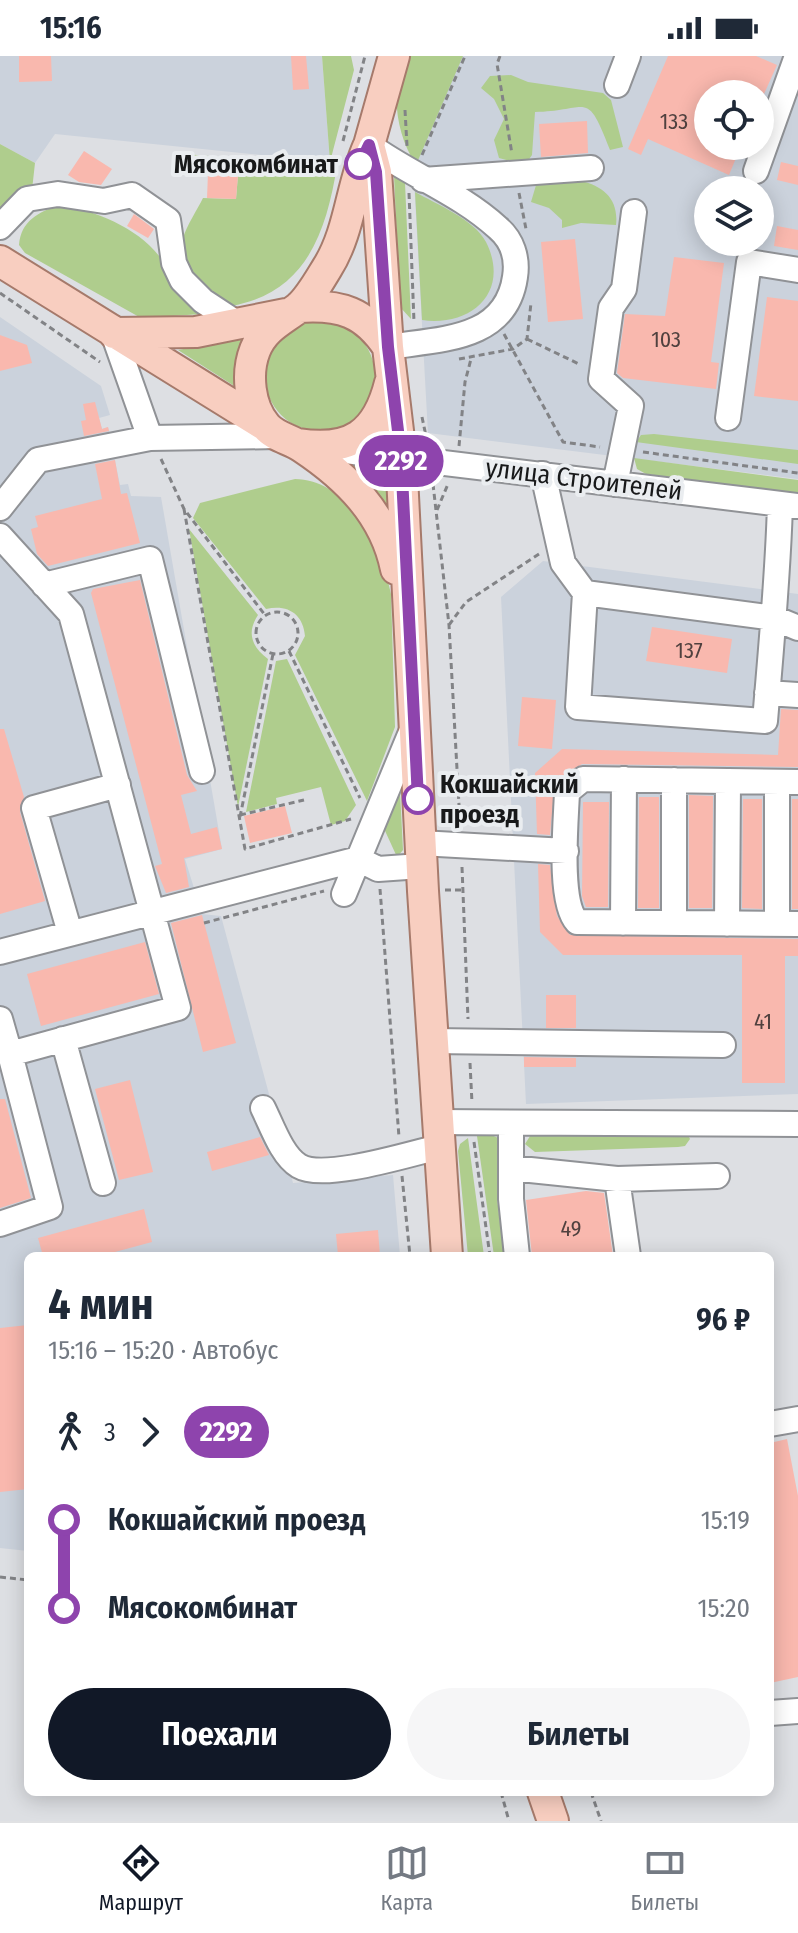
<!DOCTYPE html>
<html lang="ru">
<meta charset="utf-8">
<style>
:root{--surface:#fff;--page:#f6f6f7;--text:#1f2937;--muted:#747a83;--line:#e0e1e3;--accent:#111827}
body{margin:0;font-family:"Fira Sans Condensed",sans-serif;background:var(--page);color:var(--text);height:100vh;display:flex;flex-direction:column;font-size:30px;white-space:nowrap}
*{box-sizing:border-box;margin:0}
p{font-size:26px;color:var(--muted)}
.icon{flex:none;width:44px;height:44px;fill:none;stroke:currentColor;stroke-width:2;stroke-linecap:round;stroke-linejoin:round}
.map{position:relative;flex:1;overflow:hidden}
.side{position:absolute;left:24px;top:1196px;width:750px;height:544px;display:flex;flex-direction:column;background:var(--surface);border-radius:12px;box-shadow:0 4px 20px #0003}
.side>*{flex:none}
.badge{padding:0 16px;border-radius:26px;font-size:28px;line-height:52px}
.tools{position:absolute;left:694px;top:24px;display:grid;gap:16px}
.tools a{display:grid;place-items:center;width:80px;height:80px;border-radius:50%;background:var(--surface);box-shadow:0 4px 20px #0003;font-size:40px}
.map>.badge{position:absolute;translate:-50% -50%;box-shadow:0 0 0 4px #fff}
.legs{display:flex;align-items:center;gap:12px;height:88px;padding:0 24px;font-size:26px}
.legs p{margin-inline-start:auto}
.overview{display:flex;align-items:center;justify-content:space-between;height:136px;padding:0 24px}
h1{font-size:44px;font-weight:700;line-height:60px}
.button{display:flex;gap:16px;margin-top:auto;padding:16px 24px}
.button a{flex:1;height:92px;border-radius:48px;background:var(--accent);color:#fff;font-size:32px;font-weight:700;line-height:92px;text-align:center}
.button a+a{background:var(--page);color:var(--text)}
ul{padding:0 24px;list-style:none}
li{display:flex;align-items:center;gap:28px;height:88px;font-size:30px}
li i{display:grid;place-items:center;width:12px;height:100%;margin:0 10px;background:currentColor}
li i::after{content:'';width:20px;height:20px;margin:-10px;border:6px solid;border-radius:50%;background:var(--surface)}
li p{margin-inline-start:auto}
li:first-child i{background:linear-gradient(#0000 50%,currentColor 0)}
li:last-child i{background:linear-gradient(currentColor 50%,#0000 0)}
.status{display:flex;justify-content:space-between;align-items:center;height:56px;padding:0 40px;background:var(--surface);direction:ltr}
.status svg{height:22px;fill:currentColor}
.dock{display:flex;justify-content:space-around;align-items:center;height:112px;border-top:2px solid var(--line);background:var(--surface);font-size:22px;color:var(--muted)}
.dock a{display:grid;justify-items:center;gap:4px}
.dock .selected{color:var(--accent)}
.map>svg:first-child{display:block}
.built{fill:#cbd2dc;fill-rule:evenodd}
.green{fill:#afcd8d}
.building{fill:#f9b8ae}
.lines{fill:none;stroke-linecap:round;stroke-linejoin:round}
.minor-casing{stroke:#909296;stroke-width:28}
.major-casing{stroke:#a67a6b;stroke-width:34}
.path{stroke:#828386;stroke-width:3;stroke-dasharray:6 4;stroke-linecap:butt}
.minor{stroke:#fff;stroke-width:24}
.major{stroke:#f8cec0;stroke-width:30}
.line-1-casing{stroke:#fff;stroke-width:18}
.line-1{stroke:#8e44ad;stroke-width:12}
.stop-1-dot{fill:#fff;stroke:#8e44ad;stroke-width:4}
.labels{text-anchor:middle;stroke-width:8;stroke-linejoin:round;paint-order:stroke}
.number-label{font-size:22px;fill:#50413f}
.stop-label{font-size:26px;font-weight:bold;fill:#18191a;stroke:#eaedf0;text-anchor:end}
.street-label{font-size:26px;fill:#18191a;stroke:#eaedf0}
</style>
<div class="status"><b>15:16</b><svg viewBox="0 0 49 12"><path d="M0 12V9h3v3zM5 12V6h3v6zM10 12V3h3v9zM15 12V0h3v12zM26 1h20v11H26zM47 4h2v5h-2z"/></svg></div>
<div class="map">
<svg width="798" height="1765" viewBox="0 0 798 1765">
<rect width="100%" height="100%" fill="#dddfe3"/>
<path class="built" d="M 0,0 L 322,0 L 330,106 L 55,78 L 35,107 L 0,88 Z
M 423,0 L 798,0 L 798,423 L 428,377 L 409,34 ZM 708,38 L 760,38 L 760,90 L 708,90 ZM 708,134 L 760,134 L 760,186 L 708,186 Z
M 0,261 L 101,330 L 110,359 L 99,362 L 102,373 L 108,371 L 120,429 L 128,428 L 131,440 L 161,441 L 222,793 L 185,803 L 202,858 L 221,860 L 293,1127 L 393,1119 L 400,1200 L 28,1200 L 28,1495 L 0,1492 Z
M 543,505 L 798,538 L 798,1038 L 526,1048 L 501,541 Z"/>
<path class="green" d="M 322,0 L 351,0 L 354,14 L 330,106 Z
M 404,0 L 463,0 L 416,109 C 395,76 391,36 404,0 Z
M 511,19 L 528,26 L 603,37 L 611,44 L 623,91 L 610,94 C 586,32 590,55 535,56 L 532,99 L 525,109 L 499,102 L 494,84 L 504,63 L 494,43 L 481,32 L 490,20 Z
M 0,88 L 35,107 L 32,134 L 0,155 Z
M 184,98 L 337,110 C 326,177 306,237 231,250 C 208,238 175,214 183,182 C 187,169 197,154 203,142 L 236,143 L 238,119 L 208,117 Z
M 578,115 L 581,125 C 603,130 619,143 616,169 L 581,167 L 562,172 L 562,164 L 549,152 L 531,146 L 539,119 Z
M 394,120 L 405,127 L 411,263 L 400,251 Z
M 415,136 C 436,148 474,163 486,186 C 511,236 471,271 422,264 Z
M 60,149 C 95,154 141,173 162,204 C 176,225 178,246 202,258 L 141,262 L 25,197 L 19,189 C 21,165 38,156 60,149 Z
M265 320a55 55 0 1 1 110 0a55 55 0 1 1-110 0Z
M 245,282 L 239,333 L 178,294 Z
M 654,378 L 798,394 L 798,408 L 636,386 L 641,379 Z
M 333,397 L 394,408 L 399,483 Z
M 634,402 L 798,424 L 798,437 L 646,418 L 637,413 Z
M 295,423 C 350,424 381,490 391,538 L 395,671 L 367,745 L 295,599 L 305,580 C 303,558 288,548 266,553 L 193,462 L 200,447 Z
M 189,473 L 258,559 C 246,577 252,591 268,603 L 238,751 Z
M 287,603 L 356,749 L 345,765 L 331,769 L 321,731 L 276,742 L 277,748 L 246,756 L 276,605 Z
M 399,715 L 403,794 L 397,801 L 381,766 Z
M 486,1077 L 501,1083 L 508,1128 L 497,1142 L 504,1200 L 494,1200 L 477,1080 Z
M 532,1077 L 688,1079 L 690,1083 L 685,1090 L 678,1091 L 535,1096 L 525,1088 Z
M 468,1082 L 484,1200 L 468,1200 L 458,1095 L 460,1088 Z"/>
<path class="building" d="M 19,0 L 51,0 L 52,25 L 19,26 Z
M 291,0 L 306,0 L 309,33 L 293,34 Z
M 668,0 L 756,0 L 777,9 L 764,38 L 708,38 L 708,90 L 741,90 L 729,119 L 648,83 L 641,99 L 628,93 Z
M 587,65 L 588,97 L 541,101 L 539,68 Z
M 84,95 L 112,113 L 101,129 L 79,126 L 68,119 Z
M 781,106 L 798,110 L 798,129 L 777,124 Z
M 208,117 L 238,119 L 236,143 L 207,142 Z
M 134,158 L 154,173 L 148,182 L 127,170 Z
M 777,170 L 798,174 L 798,194 L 774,190 Z
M 575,183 L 583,263 L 548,266 L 541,186 Z
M 674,201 L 724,207 L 711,306 L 719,307 L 716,333 L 623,322 L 617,317 L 625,258 L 665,260 Z
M 767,241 L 798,245 L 798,345 L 754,340 Z
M 0,279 L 27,289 L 32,307 L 0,315 Z
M 95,346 L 102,373 L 108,371 L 109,375 L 84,380 L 81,365 L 86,364 L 83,348 Z
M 115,404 L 121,438 L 127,437 L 140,487 L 48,510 L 37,498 L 31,473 L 38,471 L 35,460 L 102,443 L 95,408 Z
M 140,524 L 187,719 L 197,735 L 181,739 L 191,778 L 217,771 L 222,793 L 184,802 L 189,831 L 166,837 L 155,810 L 162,808 L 91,537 L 93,533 Z
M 652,571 L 732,583 L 727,617 L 646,605 Z
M 522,641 L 556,644 L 552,693 L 518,690 Z
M 781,653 L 798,654 L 798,711 L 582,708 L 555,725 L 550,779 L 537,778 L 535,717 L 562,693 L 778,699 Z
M 0,673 L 4,673 L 24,741 L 20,756 L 45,845 L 0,858 Z
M 689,739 L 713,740 L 712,852 L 689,852 Z
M 639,741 L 659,741 L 659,852 L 638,852 Z
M 743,743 L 762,743 L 762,853 L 742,852 Z
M 792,743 L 798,743 L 798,853 L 792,853 Z
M 583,746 L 609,746 L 608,851 L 586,851 L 582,840 Z
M 285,750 L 292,777 L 250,787 L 244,760 Z
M 538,808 L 550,809 L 557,860 L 570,879 L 798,883 L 798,900 L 785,900 L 785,1027 L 742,1027 L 742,899 L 563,899 L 540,876 Z
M 202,859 L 236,987 L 203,996 L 171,867 Z
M 145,886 L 159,938 L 41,970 L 27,918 Z
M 546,939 L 576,939 L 576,972 L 546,972 Z
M 524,1001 L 576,1002 L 576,1011 L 524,1011 Z
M 130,1024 L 153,1116 L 119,1124 L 95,1033 Z
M 0,1043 L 5,1043 L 31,1142 L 0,1152 Z
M 260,1081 L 269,1099 L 212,1115 L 207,1096 Z
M 586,1135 L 604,1137 L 613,1200 L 532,1200 L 526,1144 Z
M 144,1153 L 152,1186 L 100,1200 L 43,1200 L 38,1182 Z
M 378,1174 L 380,1200 L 338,1200 L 336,1178 Z
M 28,1269 L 28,1433 L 0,1436 L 0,1272 Z
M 787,1383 L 798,1440 L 798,1621 L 770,1627 L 770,1387 Z"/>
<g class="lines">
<g class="minor-casing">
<path id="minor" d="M 617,29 L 628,0
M 369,89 C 410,119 460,137 498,172 C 512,184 518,202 515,221 C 506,285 439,283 388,291
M 756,115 L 797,0
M 423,124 L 591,112
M 0,171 L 27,143 L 58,138 L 104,145 L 132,139 L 168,164 L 174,207 L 182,224 L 203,245 L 238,268
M 113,277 L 150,382
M 728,362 L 749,206 L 798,214
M 329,393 L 798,450
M 543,418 L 563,507 L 585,537
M 615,428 L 631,350 L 601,323 L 611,252 L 624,233 L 634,156
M 780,448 C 778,521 771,592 765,665 L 578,651 L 585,537 L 774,562 L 798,572
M 0,452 L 38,404 L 150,382 L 278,380
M 0,480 L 71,558 L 178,952 L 10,998 L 50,1151 L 0,1168
M 44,529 L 150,503 L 202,715
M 767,637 L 798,639
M 674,724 L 674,867
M 777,726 L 777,868
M 798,726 L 583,723 L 567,736 C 566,765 558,846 577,866 L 798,868
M 420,787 L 566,795
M 344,838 L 414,669
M 623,867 L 624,723
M 727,868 L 728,725
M 70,877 L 34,752 L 118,729
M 0,896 L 358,803 L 378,813 L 421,810
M 0,963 L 10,998
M 63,983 L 103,1127
M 432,985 L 723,989
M 263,1052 C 272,1070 282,1100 299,1110 C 324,1125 409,1098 439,1091
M 437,1066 L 798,1068
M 511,1067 L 511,1143 L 517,1200
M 511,1112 L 617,1123
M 628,1200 L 617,1123 L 717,1120
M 770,1368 L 798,1363
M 770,1657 L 798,1655"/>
</g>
<g class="major-casing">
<path id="major" d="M 394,0 L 369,89 L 376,116 L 388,291 L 401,400 L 423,835 L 447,1200
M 368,91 C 351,130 350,176 327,212 C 319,225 309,243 298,252 C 281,265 264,272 255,294 C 246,317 249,350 266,370 C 275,381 290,383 302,391 C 347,421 385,458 396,513
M 0,205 L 266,370
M 299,251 C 340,248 365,256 388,291
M 114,277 L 196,276 L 286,258
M 298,388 C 350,396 377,379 390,327
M 543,1736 L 553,1765"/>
</g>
<path class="path" d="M 500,0 L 497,8 L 512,98
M 405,54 L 407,90
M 343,85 L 365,0
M 422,99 L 465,0
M 409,137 L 414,266
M 519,137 L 526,173
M 0,237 L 100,306
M 504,278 L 563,386 L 600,391
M 527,283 L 581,309
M 459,303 L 513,293 L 527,283 L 531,247
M 422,361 L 427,385
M 459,390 L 465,326 L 471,303
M 643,396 L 798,417
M 161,403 L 184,453 L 265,559
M 433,428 L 449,569 L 460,767
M 184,453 L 245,793 L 351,763
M 437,454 L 448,428
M256 577a21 21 0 1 1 42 0a21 21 0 1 1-42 0Z
M 449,569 L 466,546 L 539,498
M 289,595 L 360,742
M 240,759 L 304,744
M 240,761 L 273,598
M 462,811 L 468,963
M 380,833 L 399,1081
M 445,834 L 461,834
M 204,867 L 324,835
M 470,1007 L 472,1047
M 474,1086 L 490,1200
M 402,1120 L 410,1200
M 0,1521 L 28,1524
M 501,1736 L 509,1765
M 591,1736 L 601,1765"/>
<use href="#minor" class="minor"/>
<use href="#major" class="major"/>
</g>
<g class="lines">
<g class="line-1-casing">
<path id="line-1" d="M 360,108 L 369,89 L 376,116 L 388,291 L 401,400 L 418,743"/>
</g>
<use href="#line-1" class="line-1"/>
</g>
<g class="stop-1-dot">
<circle cx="360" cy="108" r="14"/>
<circle cx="418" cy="743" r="14"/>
</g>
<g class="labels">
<g class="number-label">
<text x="674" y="73">133</text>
<text x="666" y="291">103</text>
<text x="689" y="602">137</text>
<text x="763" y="973">41</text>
<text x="571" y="1180">49</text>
</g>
<g class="stop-label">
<text x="338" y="117">Мясокомбинат</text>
<text x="440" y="737" text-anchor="start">Кокшайский<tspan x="440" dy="30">проезд</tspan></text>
</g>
<g class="street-label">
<text transform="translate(584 423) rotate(7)" y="9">улица Строителей</text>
</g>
</g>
</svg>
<div class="tools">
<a><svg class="icon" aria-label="locate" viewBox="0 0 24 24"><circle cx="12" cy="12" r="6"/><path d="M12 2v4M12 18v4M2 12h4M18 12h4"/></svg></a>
<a><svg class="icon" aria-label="layers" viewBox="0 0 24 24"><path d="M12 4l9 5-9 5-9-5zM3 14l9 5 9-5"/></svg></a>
</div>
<b class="badge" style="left:401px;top:405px;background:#8e44ad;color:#fff">2292</b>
<section class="side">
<div class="overview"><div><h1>4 мин</h1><p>15:16 – 15:20 · Автобус</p></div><b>96 ₽</b></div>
<div class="legs"><svg class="icon" aria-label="walk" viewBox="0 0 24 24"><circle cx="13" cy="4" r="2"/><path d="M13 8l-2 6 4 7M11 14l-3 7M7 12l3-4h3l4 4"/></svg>3<svg class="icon" aria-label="forward" viewBox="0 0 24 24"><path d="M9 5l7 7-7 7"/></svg><b class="badge" style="background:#8e44ad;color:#fff">2292</b></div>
<ul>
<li><i style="color:#8e44ad"></i><b>Кокшайский проезд</b><p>15:19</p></li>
<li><i style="color:#8e44ad"></i><b>Мясокомбинат</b><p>15:20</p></li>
</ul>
<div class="button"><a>Поехали</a><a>Билеты</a></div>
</section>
</div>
<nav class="dock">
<a class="selected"><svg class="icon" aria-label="directions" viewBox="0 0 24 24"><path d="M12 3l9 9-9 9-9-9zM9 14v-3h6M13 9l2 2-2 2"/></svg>Маршрут</a>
<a><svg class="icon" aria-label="map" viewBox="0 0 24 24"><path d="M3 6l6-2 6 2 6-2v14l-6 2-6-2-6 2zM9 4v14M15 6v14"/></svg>Карта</a>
<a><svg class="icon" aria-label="tickets" viewBox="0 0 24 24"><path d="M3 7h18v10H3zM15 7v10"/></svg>Билеты</a>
</nav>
